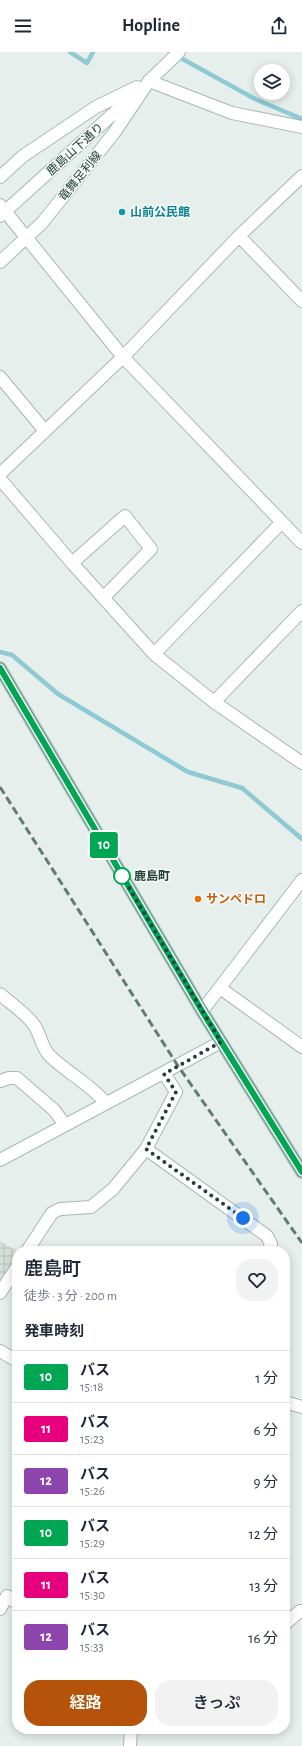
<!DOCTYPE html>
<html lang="ja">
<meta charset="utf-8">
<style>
:root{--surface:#fff;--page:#f2f2f3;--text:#1f2937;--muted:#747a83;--line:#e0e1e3;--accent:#b45309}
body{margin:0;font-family:"Alegreya Sans","Noto Sans JP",sans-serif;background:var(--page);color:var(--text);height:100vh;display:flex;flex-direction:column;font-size:15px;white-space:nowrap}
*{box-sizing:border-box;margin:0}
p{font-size:13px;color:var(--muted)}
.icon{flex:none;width:22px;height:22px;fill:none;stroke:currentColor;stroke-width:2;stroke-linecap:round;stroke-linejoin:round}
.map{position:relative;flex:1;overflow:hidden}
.side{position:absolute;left:12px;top:1194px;width:278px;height:488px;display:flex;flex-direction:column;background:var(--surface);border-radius:16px;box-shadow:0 2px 10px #0003}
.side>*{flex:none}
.badge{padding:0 8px;border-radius:3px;font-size:14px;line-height:26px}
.tools{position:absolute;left:254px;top:12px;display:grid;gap:8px}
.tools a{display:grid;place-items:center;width:36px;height:36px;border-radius:50%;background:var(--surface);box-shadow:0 2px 10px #0003;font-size:20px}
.you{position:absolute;width:20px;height:20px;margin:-10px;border:3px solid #fff;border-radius:50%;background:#1a73e8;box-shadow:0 0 0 6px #1a73e833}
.map>.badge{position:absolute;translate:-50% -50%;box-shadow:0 0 0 2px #fff}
h2{padding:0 12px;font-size:15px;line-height:36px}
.round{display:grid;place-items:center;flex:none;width:42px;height:42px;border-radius:16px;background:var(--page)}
.headline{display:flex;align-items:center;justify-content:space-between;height:68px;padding:0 12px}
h1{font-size:19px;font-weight:600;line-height:30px}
.primary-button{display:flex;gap:8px;margin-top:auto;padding:8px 12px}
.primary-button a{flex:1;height:46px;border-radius:16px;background:var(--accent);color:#fff;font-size:16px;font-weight:600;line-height:46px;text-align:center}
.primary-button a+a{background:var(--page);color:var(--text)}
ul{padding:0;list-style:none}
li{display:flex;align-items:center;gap:12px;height:52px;padding:0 12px;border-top:1px solid var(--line)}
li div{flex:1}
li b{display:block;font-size:15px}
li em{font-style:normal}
li .badge{min-width:44px;font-weight:700;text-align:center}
header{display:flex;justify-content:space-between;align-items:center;height:52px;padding:0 12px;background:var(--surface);font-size:18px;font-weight:600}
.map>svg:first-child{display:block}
.industrial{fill:url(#industrial-grid)}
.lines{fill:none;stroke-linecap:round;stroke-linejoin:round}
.stream{stroke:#8ec9d4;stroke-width:4.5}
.street-casing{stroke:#a8b8b2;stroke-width:14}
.secondary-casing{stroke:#a4bbb3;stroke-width:14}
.primary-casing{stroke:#c2cac8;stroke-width:14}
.street{stroke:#fff;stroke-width:12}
.secondary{stroke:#fff;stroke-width:12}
.primary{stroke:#6aa596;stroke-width:12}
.rail{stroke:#5f7d75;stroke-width:3;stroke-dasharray:8 4;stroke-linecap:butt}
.line-casing{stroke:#fff;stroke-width:9}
.line{stroke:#00a651;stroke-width:6}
.walk{stroke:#24423a;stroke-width:4;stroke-dasharray:0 7.2}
.culture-dot{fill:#0f9aa8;stroke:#f7fbf9;stroke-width:1.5}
.stop-dot{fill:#fff;stroke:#00a651;stroke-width:2}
.food-dot{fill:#e8710a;stroke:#f7fbf9;stroke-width:1.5}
.labels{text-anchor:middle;stroke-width:3;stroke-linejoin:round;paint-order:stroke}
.street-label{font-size:12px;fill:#24423a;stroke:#f7fbf9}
.culture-label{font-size:12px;font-weight:bold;fill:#0d838f;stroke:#f7fbf9;text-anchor:start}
.stop-label{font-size:12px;font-weight:bold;fill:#24423a;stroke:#f7fbf9;text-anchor:start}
.food-label{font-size:12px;font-weight:bold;fill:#c56008;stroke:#f7fbf9;text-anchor:start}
</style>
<header><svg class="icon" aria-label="menu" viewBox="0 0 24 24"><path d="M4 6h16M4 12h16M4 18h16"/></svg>Hopline<svg class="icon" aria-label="share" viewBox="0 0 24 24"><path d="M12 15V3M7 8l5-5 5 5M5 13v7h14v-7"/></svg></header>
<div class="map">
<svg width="302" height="1694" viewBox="0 0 302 1694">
<defs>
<pattern id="industrial-grid" width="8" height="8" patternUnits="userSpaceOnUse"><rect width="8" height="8" fill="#d4dfda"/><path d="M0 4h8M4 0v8" fill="none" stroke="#b6c1bc"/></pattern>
</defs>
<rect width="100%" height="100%" fill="#e6efeb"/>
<path class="industrial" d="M 0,1189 L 17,1199 L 17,1206 L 0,1233 Z"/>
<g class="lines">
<path class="stream" d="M 70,0 L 87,11 L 93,0
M 170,0 L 255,47 L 302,67
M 0,600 L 12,603 L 58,642 L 188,720 L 242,736 L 302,787"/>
<g class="street-casing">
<path id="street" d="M 149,29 L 232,61 L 302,75
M 0,153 L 123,305 L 302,491
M 239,184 L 302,249
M 0,325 L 45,379
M 0,422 L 123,305 L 239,184 L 302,124
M 0,427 L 72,511 L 154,602 L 214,650 L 302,711
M 72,511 L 125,464 L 151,497 L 103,546
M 154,602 L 282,470
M 214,650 L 302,559
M 220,936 L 302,995
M 0,942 C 11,952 26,961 34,973 C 41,983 41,994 49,1003 C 67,1021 89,1031 106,1051
M 0,1029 L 9,1026 L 17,1026 L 54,1058 L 65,1073
M 146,1097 L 267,1184 L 271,1192 L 269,1199
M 27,1199 L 52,1161 L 60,1157 L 91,1155 L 113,1137 L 146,1097 L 176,1040 L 164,1021
M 0,1241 L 17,1215
M 0,1299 L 17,1309
M 285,1350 L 302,1355
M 0,1557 L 7,1544 L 17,1551
M 285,1572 L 300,1559 L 302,1560
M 130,1694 L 131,1677"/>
</g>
<g class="secondary-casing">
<path id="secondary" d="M 0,125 L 23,104 L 96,55 L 137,35
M 0,164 L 135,42
M 0,210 L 42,171 L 114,81 L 149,29 L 179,0
M 202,959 L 302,828
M 0,1108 L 221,990"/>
</g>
<g class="primary-casing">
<path id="primary" d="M 0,616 L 202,959 L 302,1120"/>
</g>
<use href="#street" class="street"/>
<use href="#secondary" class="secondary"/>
<use href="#primary" class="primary"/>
<path class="rail" d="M 0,735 L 178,1014 L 302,1191"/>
</g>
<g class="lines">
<g class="line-casing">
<path id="line" d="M 0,616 L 202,959 L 302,1120"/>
</g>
<use href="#line" class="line"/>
<path class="walk" d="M 122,824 L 221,990 L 164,1022 L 176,1040 L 146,1097 L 243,1166"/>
</g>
<circle class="culture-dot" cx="122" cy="160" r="4"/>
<circle class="stop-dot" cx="122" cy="824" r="8"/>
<circle class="food-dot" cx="198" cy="847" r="4"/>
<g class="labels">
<g class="street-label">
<text transform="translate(75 97) rotate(-42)" y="4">鹿島山下通り</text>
<text transform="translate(80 124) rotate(-51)" y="4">竜舞足利線</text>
</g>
<g class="culture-label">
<text x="130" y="164">山前公民館</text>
</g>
<g class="stop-label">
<text x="134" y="828">鹿島町</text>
</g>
<g class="food-label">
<text x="206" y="851">サンペドロ</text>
</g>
</g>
</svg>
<div class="tools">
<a><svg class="icon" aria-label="layers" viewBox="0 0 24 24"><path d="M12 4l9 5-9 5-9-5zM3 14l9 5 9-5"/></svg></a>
</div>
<div class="you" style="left:243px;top:1166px"></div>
<b class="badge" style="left:104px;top:793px;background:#00a651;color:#fff">10</b>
<section class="side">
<div class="headline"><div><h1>鹿島町</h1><p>徒歩 · 3 分 · 200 m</p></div><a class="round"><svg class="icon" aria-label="heart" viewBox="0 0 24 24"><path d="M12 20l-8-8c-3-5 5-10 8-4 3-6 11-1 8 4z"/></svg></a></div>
<h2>発車時刻</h2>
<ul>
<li><span class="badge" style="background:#00a651;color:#fff">10</span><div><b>バス</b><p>15:18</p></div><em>1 分</em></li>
<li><span class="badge" style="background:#e6007e;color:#fff">11</span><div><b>バス</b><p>15:23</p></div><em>6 分</em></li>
<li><span class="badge" style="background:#8e44ad;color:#fff">12</span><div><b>バス</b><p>15:26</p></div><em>9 分</em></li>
<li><span class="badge" style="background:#00a651;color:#fff">10</span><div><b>バス</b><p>15:29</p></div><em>12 分</em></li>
<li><span class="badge" style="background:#e6007e;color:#fff">11</span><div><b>バス</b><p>15:30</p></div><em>13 分</em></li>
<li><span class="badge" style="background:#8e44ad;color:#fff">12</span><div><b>バス</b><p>15:33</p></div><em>16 分</em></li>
</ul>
<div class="primary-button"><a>経路</a><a>きっぷ</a></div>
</section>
</div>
